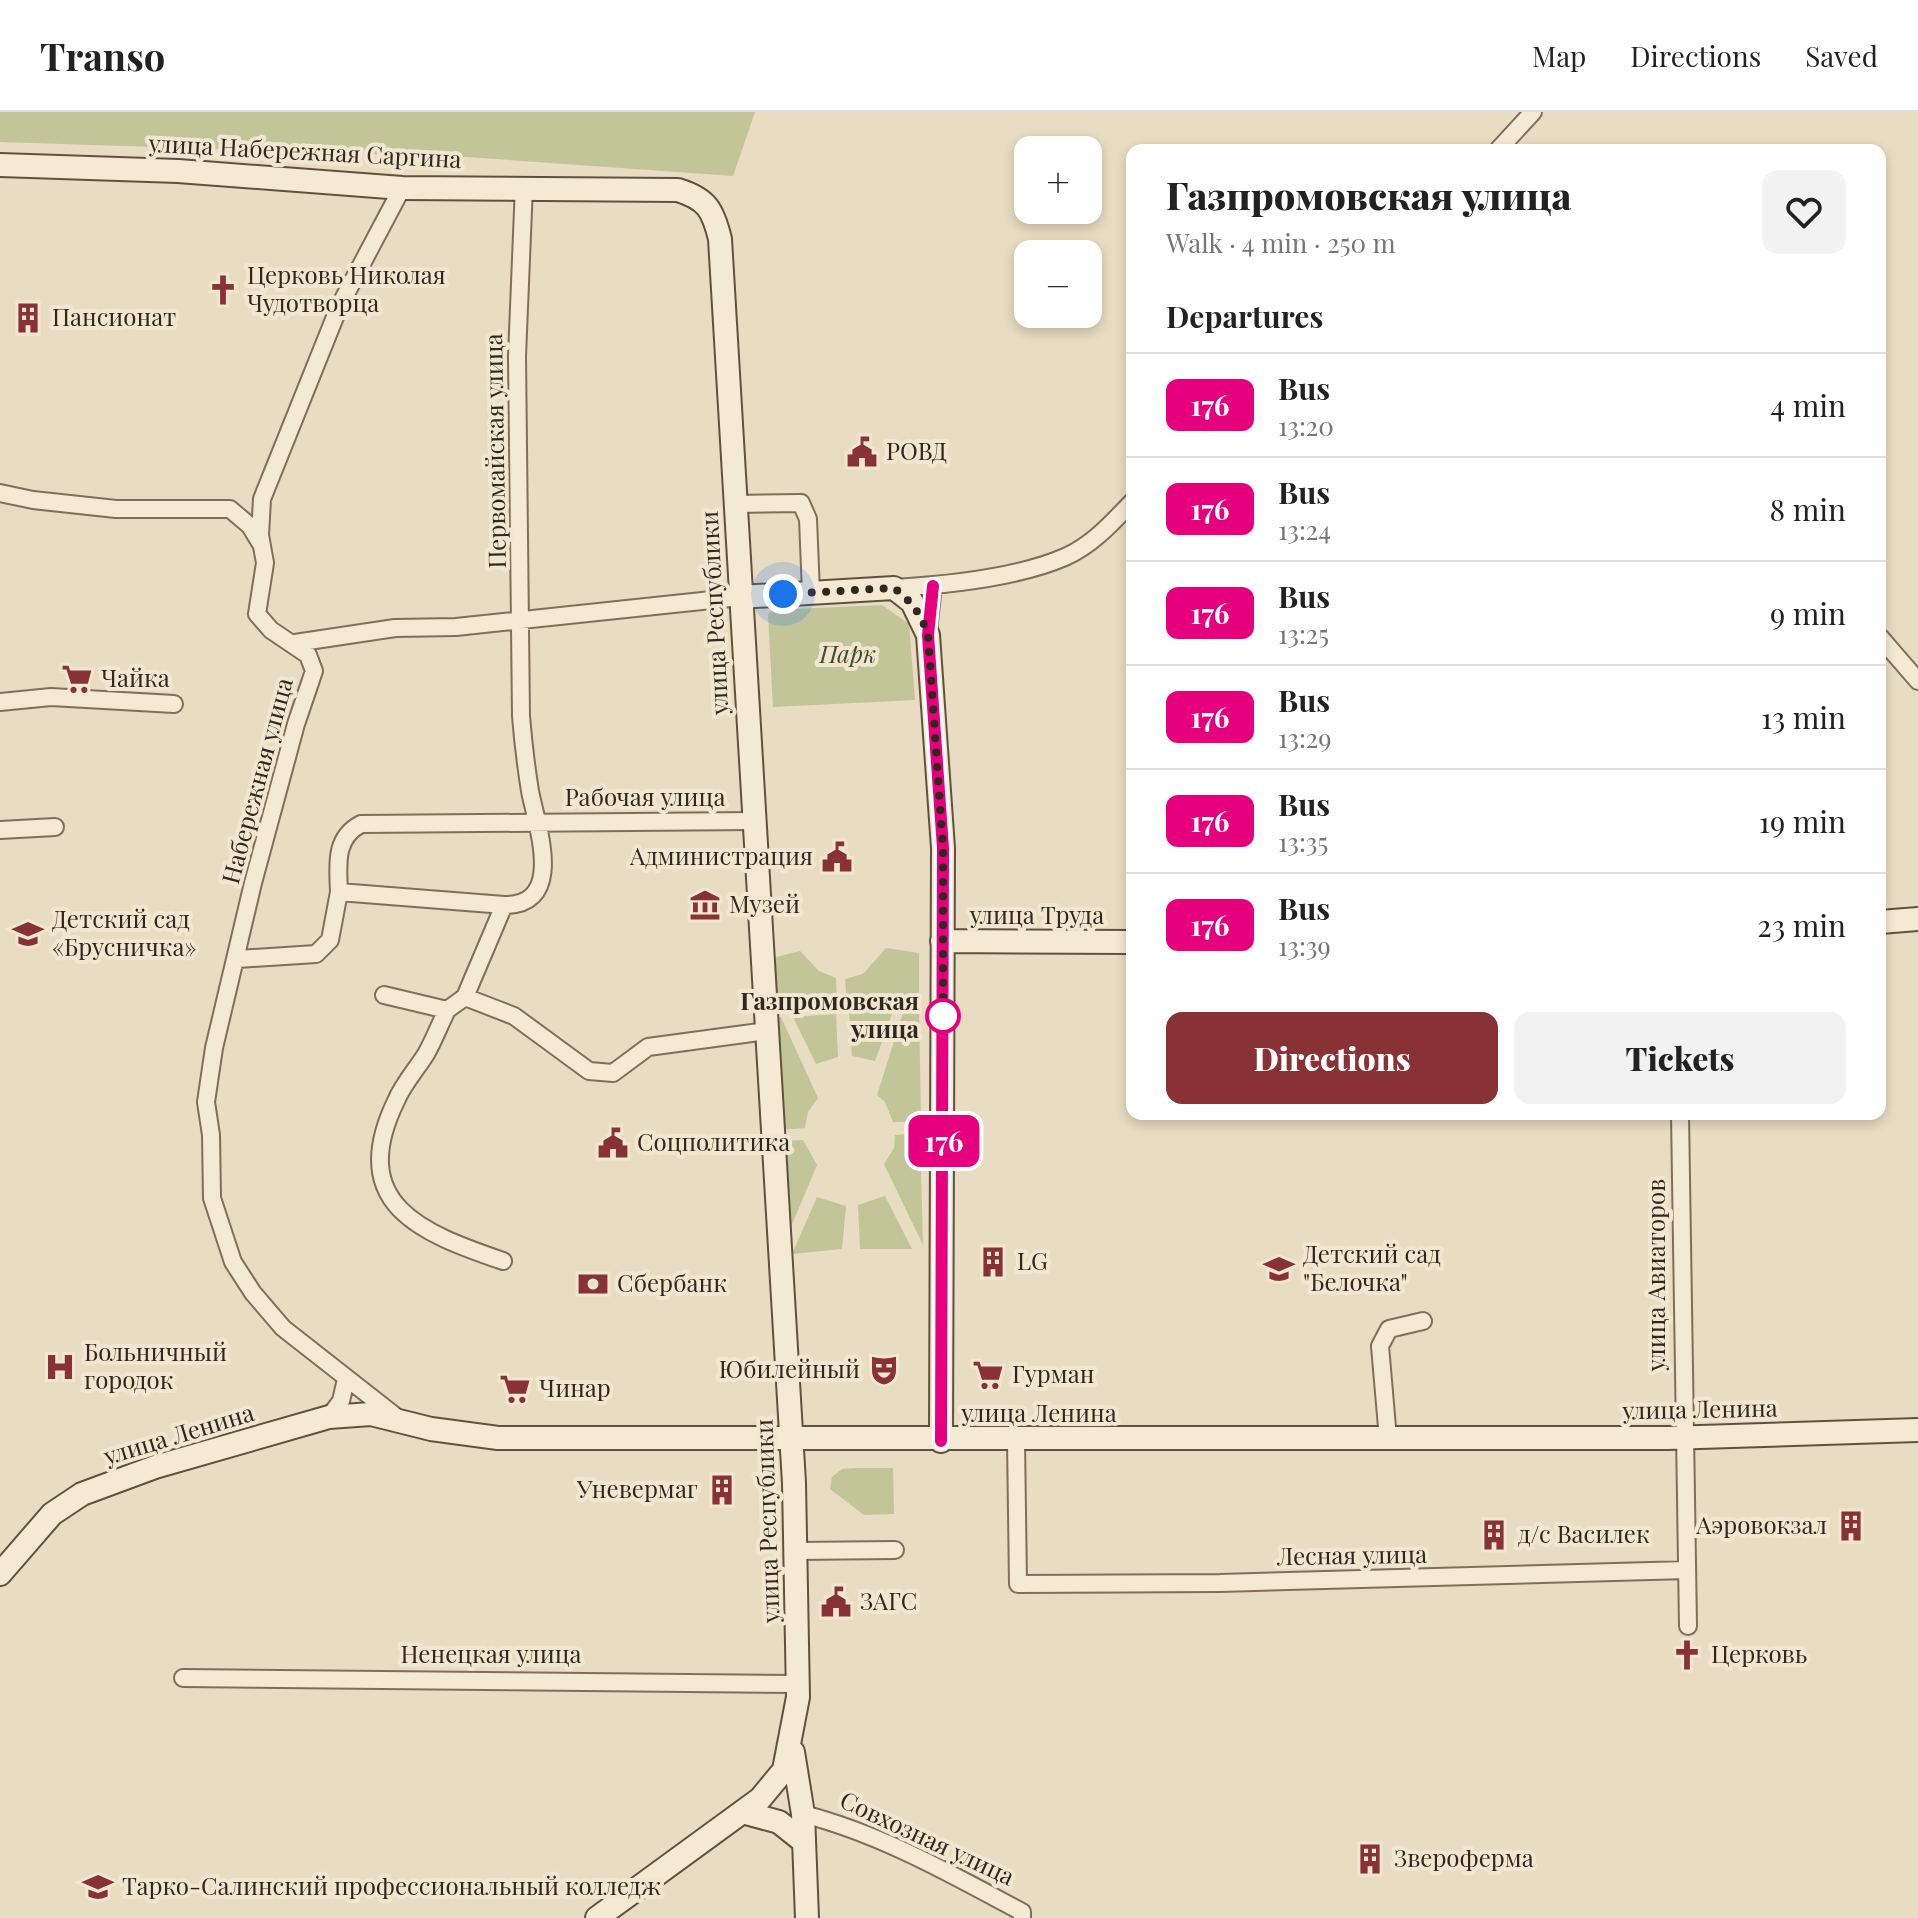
<!DOCTYPE html>
<meta charset="utf-8">
<style>
:root{--surface:#fff;--page:#f2f2f2;--text:#222;--muted:#767676;--line:#e0e0e0;--accent:#883235}
body{margin:0;font-family:"Playfair Display",serif;background:var(--page);color:var(--text);height:100vh;display:flex;flex-direction:column;font-size:30px;white-space:nowrap}
*{box-sizing:border-box;margin:0}
p{font-size:26px;color:var(--muted)}
.icon{flex:none;width:44px;height:44px;fill:none;stroke:currentColor;stroke-width:2;stroke-linecap:round;stroke-linejoin:round}
.map{position:relative;flex:1;overflow:hidden}
.details{position:absolute;left:1126px;top:32px;width:760px;height:976px;display:flex;flex-direction:column;background:var(--surface);border-radius:16px;box-shadow:0 4px 12px #0003}
.details>*{flex:none}
.badge{padding:0 16px;border-radius:12px;font-size:28px;line-height:52px}
.buttons{position:absolute;left:1014px;top:24px;display:grid;gap:16px}
.buttons a{display:grid;place-items:center;width:88px;height:88px;border-radius:16px;background:var(--surface);box-shadow:0 4px 12px #0003;font-size:40px}
.you{position:absolute;width:40px;height:40px;margin:-20px;border:6px solid #fff;border-radius:50%;background:#1a73e8;box-shadow:0 0 0 12px #1a73e833}
.map>.badge{position:absolute;translate:-50% -50%;box-shadow:0 0 0 4px #fff}
h2{padding:0 40px;font-size:30px;line-height:72px}
.round{display:grid;place-items:center;flex:none;width:84px;height:84px;border-radius:16px;background:var(--page)}
.overview{display:flex;align-items:center;justify-content:space-between;height:136px;padding:0 40px}
h1{font-size:38px;font-weight:800;line-height:60px}
.action{display:flex;gap:16px;margin-top:auto;padding:16px 40px}
.action a{flex:1;height:92px;border-radius:16px;background:var(--accent);color:#fff;font-size:32px;font-weight:800;line-height:92px;text-align:center}
.action a+a{background:var(--page);color:var(--text)}
ul{padding:0;list-style:none}
li{display:flex;align-items:center;gap:24px;height:104px;padding:0 40px;border-top:2px solid var(--line)}
li div{flex:1}
li b{display:block;font-size:30px}
li em{font-style:normal}
li .badge{min-width:88px;font-weight:700;text-align:center}
header{display:flex;align-items:center;gap:48px;box-sizing:border-box;height:112px;padding:0 40px;background:var(--surface);border-bottom:2px solid var(--line)}
header strong{font-size:38px}
nav{display:flex;gap:44px;margin-inline-start:auto;font-size:28px}
.map>svg:first-child{display:block}
.green{fill:#c1c598}
.lines{fill:none;stroke-linecap:round;stroke-linejoin:round}
.street-casing{stroke:#806e5b;stroke-width:20}
.secondary-casing{stroke:#62503f;stroke-width:26}
.street{stroke:#f4ead4;stroke-width:16}
.secondary{stroke:#f4ead4;stroke-width:22}
.line-casing{stroke:#fff;stroke-width:18}
.line{stroke:#e6007e;stroke-width:12}
.walk{stroke:#32271e;stroke-width:8;stroke-dasharray:0 14.4}
.stop-dot{fill:#fff;stroke:#e6007e;stroke-width:4}
.labels{text-anchor:middle;stroke-width:8;stroke-linejoin:round;paint-order:stroke}
.street-label{font-size:24px;fill:#32271e;stroke:#f1e7d1}
.poi-label{font-size:24px;fill:#32271e;stroke:#f1e7d1;text-anchor:start}
.park-label{font-size:24px;font-style:italic;fill:#434c27;stroke:#f1e7d1}
.stop-label{font-size:24px;font-weight:bold;fill:#32271e;stroke:#f1e7d1;text-anchor:end}
</style>
<header>
<strong>Transo</strong>
<nav><a>Map</a><a>Directions</a><a>Saved</a></nav>
</header>
<div class="map">
<svg width="1918" height="1806" viewBox="0 0 1918 1806">
<rect width="100%" height="100%" fill="#e8dcc2"/>
<path class="green" d="M 0,0 L 755,0 L 733,64 L 467,45 L 0,30 Z
M 882,493 L 909,512 L 915,588 L 773,595 L 768,502 L 773,498 Z
M 886,836 L 919,841 L 919,880 L 907,889 L 847,892 L 845,867 L 863,862 Z
M 800,839 L 819,859 L 836,866 L 837,893 L 781,895 L 770,887 L 769,847 Z
M 919,897 L 921,1010 L 893,1010 L 885,990 L 877,983 L 904,898 Z
M 893,899 L 875,949 L 852,944 L 849,901 Z
M 836,902 L 838,945 L 816,952 L 793,905 Z
M 781,905 L 818,986 L 808,1000 L 805,1016 L 780,1018 L 773,906 Z
M 920,1021 L 923,1133 L 884,1052 L 894,1036 L 895,1023 Z
M 803,1028 L 817,1053 L 785,1129 L 780,1029 Z
M 885,1084 L 912,1137 L 860,1137 L 858,1093 Z
M 817,1085 L 846,1094 L 842,1137 L 792,1142 Z
M 854,1356 L 893,1356 L 894,1402 L 864,1403 L 830,1377 L 832,1365 L 842,1357 Z"/>
<g class="lines">
<g class="street-casing">
<path id="street" d="M 1498,38 L 1533,0
M 0,381 L 33,388 L 116,397 L 230,397 L 250,414 L 261,432
M 735,392 L 801,391 L 808,407 L 811,481
M 894,476 C 944,473 1019,465 1065,445 C 1092,433 1112,411 1132,390
M 928,519 L 933,474
M 1880,525 L 1918,569
M 295,531 L 395,516 L 456,515 L 740,485
M 0,590 L 51,585 L 174,592
M 0,718 L 55,715
M 339,780 C 338,753 334,726 361,712 L 754,709
M 504,793 C 567,794 536,712 530,679 C 526,654 523,629 521,604 L 517,244 L 524,74
M 238,847 L 316,842 L 330,828 L 339,780 L 504,793 L 465,885
M 384,883 L 447,898 L 465,885 L 514,904 L 589,959 L 613,961 L 648,935 L 767,919
M 447,898 C 440,912 434,928 426,942 C 416,958 403,972 396,989 C 346,1092 421,1121 503,1149
M 1680,1002 L 1688,1514
M 394,1303 L 283,1216 L 253,1181 L 233,1150 L 212,1086 L 211,1023 L 206,990 L 214,936 L 253,771 L 296,612 L 314,559 L 308,543 L 271,518 L 257,502 L 265,451 L 260,423 L 262,387 L 339,195 L 402,76
M 329,1305 L 341,1289 L 346,1267
M 1388,1327 L 1380,1234 L 1389,1217 L 1423,1209
M 1016,1328 L 1018,1472 L 1220,1471 L 1687,1458
M 795,1439 L 895,1438
M 183,1566 L 798,1572
M 803,1702 C 881,1722 951,1762 1022,1800 L 1022,1806"/>
</g>
<g class="secondary-casing">
<path id="secondary" d="M 0,53 L 178,59 L 402,76 L 678,78 C 707,87 713,98 720,127 L 794,1371 L 798,1585 L 784,1658 L 760,1687 L 597,1806
M 740,485 L 894,476 L 912,490 L 928,523 L 943,736 L 941,1329
M 1880,810 L 1918,807
M 942,829 L 1132,830
M 0,1462 L 52,1402 L 82,1382 L 155,1355 L 329,1305 L 371,1302 L 431,1317 L 498,1326 L 1668,1326 L 1918,1318
M 793,1640 L 803,1702 L 807,1806
M 742,1700 L 779,1710 L 804,1730"/>
</g>
<use href="#street" class="street"/>
<use href="#secondary" class="secondary"/>
</g>
<g class="lines">
<g class="line-casing">
<path id="line" d="M 933,474 L 928,523 L 943,736 L 941,1329"/>
</g>
<use href="#line" class="line"/>
<path class="walk" d="M 783,482 L 894,476 C 912,490 921,502 928,523 L 943,736 L 943,915 L 943,904"/>
</g>
<defs>
<g id="church-bare" transform="scale(2.4)"><path d="M-1.2-6h2.4v3.5h3.3v2.4h-3.3V6h-2.4V-.1h-3.3v-2.4h3.3Z" fill="#883235" stroke="#f1e7d1" stroke-width="2.5" paint-order="stroke"/></g>
<g id="building-bare" transform="scale(2.4)"><path d="M-4-6H4V6H1V3H-1V6H-4ZM-2.5-4.3h1.7v1.8h-1.7ZM.8-4.3h1.7v1.8H.8ZM-2.5-1h1.7V.8h-1.7ZM.8-1h1.7V.8H.8Z" fill="#883235" stroke="#f1e7d1" stroke-width="2.5" paint-order="stroke"/></g>
<g id="civic-bare" transform="scale(2.4)"><path d="M-.6-6.5H3V-4.5H.6V-3L4-1V1h2V6H-6V1h2V-1L-.6-3ZM-1.2 2.5V6h2.4V2.5Z" fill="#883235" stroke="#f1e7d1" stroke-width="2.5" paint-order="stroke"/></g>
<g id="supermarket-bare" transform="scale(2.4)"><path d="M-6-5.5h2.5l.6 2H6L4.5 2H-2.5L-4.4-4H-6ZM-1.5 3.2a1.3 1.3 0 1 0 .1 0ZM3 3.2a1.3 1.3 0 1 0 .1 0Z" fill="#883235" stroke="#f1e7d1" stroke-width="2.5" paint-order="stroke"/></g>
<g id="museum-bare" transform="scale(2.4)"><path d="M0-6L6-3V-2H-6V-3ZM-5-1h2V3h-2ZM-1-1h2V3h-2ZM3-1h2V3H3ZM-6 4H6V6H-6Z" fill="#883235" stroke="#f1e7d1" stroke-width="2.5" paint-order="stroke"/></g>
<g id="school-bare" transform="scale(2.4)"><path d="M0-5L7-2L0 1L-7-2ZM-4 1L0 2.5L4 1V4Q0 6-4 4Z" fill="#883235" stroke="#f1e7d1" stroke-width="2.5" paint-order="stroke"/></g>
<g id="bank-bare" transform="scale(2.4)"><path d="M-6-4H6V4H-6ZM0-2.3a2.3 2.3 0 1 0 0 4.6a2.3 2.3 0 1 0 0-4.6Z" fill="#883235" stroke="#f1e7d1" stroke-width="2.5" paint-order="stroke"/></g>
<g id="hospital-bare" transform="scale(2.4)"><path d="M-5-5h3v3.5h4V-5h3V5h-3V1.5h-4V5h-3Z" fill="#883235" stroke="#f1e7d1" stroke-width="2.5" paint-order="stroke"/></g>
<g id="theatre-bare" transform="scale(2.4)"><path d="M-5-5.5Q0-4 5-5.5V0Q5 5 0 6Q-5 5-5 0ZM-3.3-2.5H-1v1.5H-3.3ZM1-2.5H3.3v1.5H1ZM-2.8 1Q0 5.5 2.8 1Z" fill="#883235" stroke="#f1e7d1" stroke-width="2.5" paint-order="stroke"/></g>
<g id="university-bare" transform="scale(2.4)"><path d="M0-5L7-2L0 1L-7-2ZM-4 1L0 2.5L4 1V4Q0 6-4 4Z" fill="#883235" stroke="#f1e7d1" stroke-width="2.5" paint-order="stroke"/></g>
</defs>
<g fill-rule="evenodd">
<use href="#church-bare" x="223" y="178"/>
<use href="#building-bare" x="28" y="206"/>
<use href="#civic-bare" x="862" y="340"/>
<use href="#supermarket-bare" x="77" y="567"/>
<use href="#civic-bare" x="837" y="745"/>
<use href="#museum-bare" x="705" y="793"/>
<use href="#school-bare" x="28" y="822"/>
<use href="#civic-bare" x="613" y="1031"/>
<use href="#building-bare" x="993" y="1150"/>
<use href="#school-bare" x="1279" y="1157"/>
<use href="#bank-bare" x="593" y="1172"/>
<use href="#hospital-bare" x="60" y="1255"/>
<use href="#theatre-bare" x="884" y="1258"/>
<use href="#supermarket-bare" x="988" y="1263"/>
<use href="#supermarket-bare" x="515" y="1277"/>
<use href="#building-bare" x="722" y="1378"/>
<use href="#building-bare" x="1851" y="1414"/>
<use href="#building-bare" x="1494" y="1423"/>
<use href="#civic-bare" x="836" y="1490"/>
<use href="#church-bare" x="1687" y="1543"/>
<use href="#building-bare" x="1370" y="1747"/>
<use href="#university-bare" x="98" y="1775"/>
</g>
<circle class="stop-dot" cx="943" cy="904" r="16"/>
<g class="labels">
<g class="street-label">
<text transform="translate(305 40) rotate(3)" y="8">улица Набережная Саргина</text>
<text transform="translate(496 339) rotate(-91)" y="8">Первомайская улица</text>
<text transform="translate(715 501) rotate(-93)" y="8">улица Республики</text>
<text transform="translate(258 669) rotate(-75)" y="8">Набережная улица</text>
<text x="645" y="694">Рабочая улица</text>
<text x="1037" y="812">улица Труда</text>
<text transform="translate(1657 1163) rotate(-90)" y="8">улица Авиаторов</text>
<text transform="translate(1700 1298) rotate(-1)" y="8">улица Ленина</text>
<text x="1039" y="1310">улица Ленина</text>
<text transform="translate(179 1323) rotate(-17)" y="8">улица Ленина</text>
<text transform="translate(768 1409) rotate(-92)" y="8">улица Республики</text>
<text transform="translate(1352 1444) rotate(-1)" y="8">Лесная улица</text>
<text x="491" y="1551">Ненецкая улица</text>
<text transform="translate(927 1727) rotate(25)" y="8">Совхозная улица</text>
</g>
<g class="poi-label">
<text x="247" y="172">Церковь Николая<tspan x="247" dy="28">Чудотворца</tspan></text>
<text x="52" y="214">Пансионат</text>
<text x="886" y="348">РОВД</text>
<text x="101" y="575">Чайка</text>
<text x="813" y="753" text-anchor="end">Администрация</text>
<text x="729" y="801">Музей</text>
<text x="52" y="816">Детский сад<tspan x="52" dy="28">«Брусничка»</tspan></text>
<text x="637" y="1039">Соцполитика</text>
<text x="1303" y="1151">Детский сад<tspan x="1303" dy="28">"Белочка"</tspan></text>
<text x="1017" y="1158">LG</text>
<text x="617" y="1180">Сбербанк</text>
<text x="84" y="1249">Больничный<tspan x="84" dy="28">городок</tspan></text>
<text x="860" y="1266" text-anchor="end">Юбилейный</text>
<text x="1012" y="1271">Гурман</text>
<text x="539" y="1285">Чинар</text>
<text x="698" y="1386" text-anchor="end">Уневермаг</text>
<text x="1827" y="1422" text-anchor="end">Аэровокзал</text>
<text x="1518" y="1431">д/с Василек</text>
<text x="860" y="1498">ЗАГС</text>
<text x="1711" y="1551">Церковь</text>
<text x="1394" y="1755">Звероферма</text>
<text x="122" y="1783">Тарко-Салинский профессиональный колледж</text>
</g>
<g class="park-label">
<text x="848" y="551">Парк</text>
</g>
<g class="stop-label">
<text x="919" y="898">Газпромовская<tspan x="919" dy="28">улица</tspan></text>
</g>
</g>
</svg>
<div class="buttons">
<a>+</a>
<a>−</a>
</div>
<div class="you" style="left:783px;top:482px"></div>
<b class="badge" style="left:944px;top:1029px;background:#e6007e;color:#fff">176</b>
<section class="details">
<div class="overview"><div><h1>Газпромовская улица</h1><p>Walk · 4 min · 250 m</p></div><a class="round"><svg class="icon" aria-label="heart" viewBox="0 0 24 24"><path d="M12 20l-8-8c-3-5 5-10 8-4 3-6 11-1 8 4z"/></svg></a></div>
<h2>Departures</h2>
<ul>
<li><span class="badge" style="background:#e6007e;color:#fff">176</span><div><b>Bus</b><p>13:20</p></div><em>4 min</em></li>
<li><span class="badge" style="background:#e6007e;color:#fff">176</span><div><b>Bus</b><p>13:24</p></div><em>8 min</em></li>
<li><span class="badge" style="background:#e6007e;color:#fff">176</span><div><b>Bus</b><p>13:25</p></div><em>9 min</em></li>
<li><span class="badge" style="background:#e6007e;color:#fff">176</span><div><b>Bus</b><p>13:29</p></div><em>13 min</em></li>
<li><span class="badge" style="background:#e6007e;color:#fff">176</span><div><b>Bus</b><p>13:35</p></div><em>19 min</em></li>
<li><span class="badge" style="background:#e6007e;color:#fff">176</span><div><b>Bus</b><p>13:39</p></div><em>23 min</em></li>
</ul>
<div class="action"><a>Directions</a><a>Tickets</a></div>
</section>
</div>
